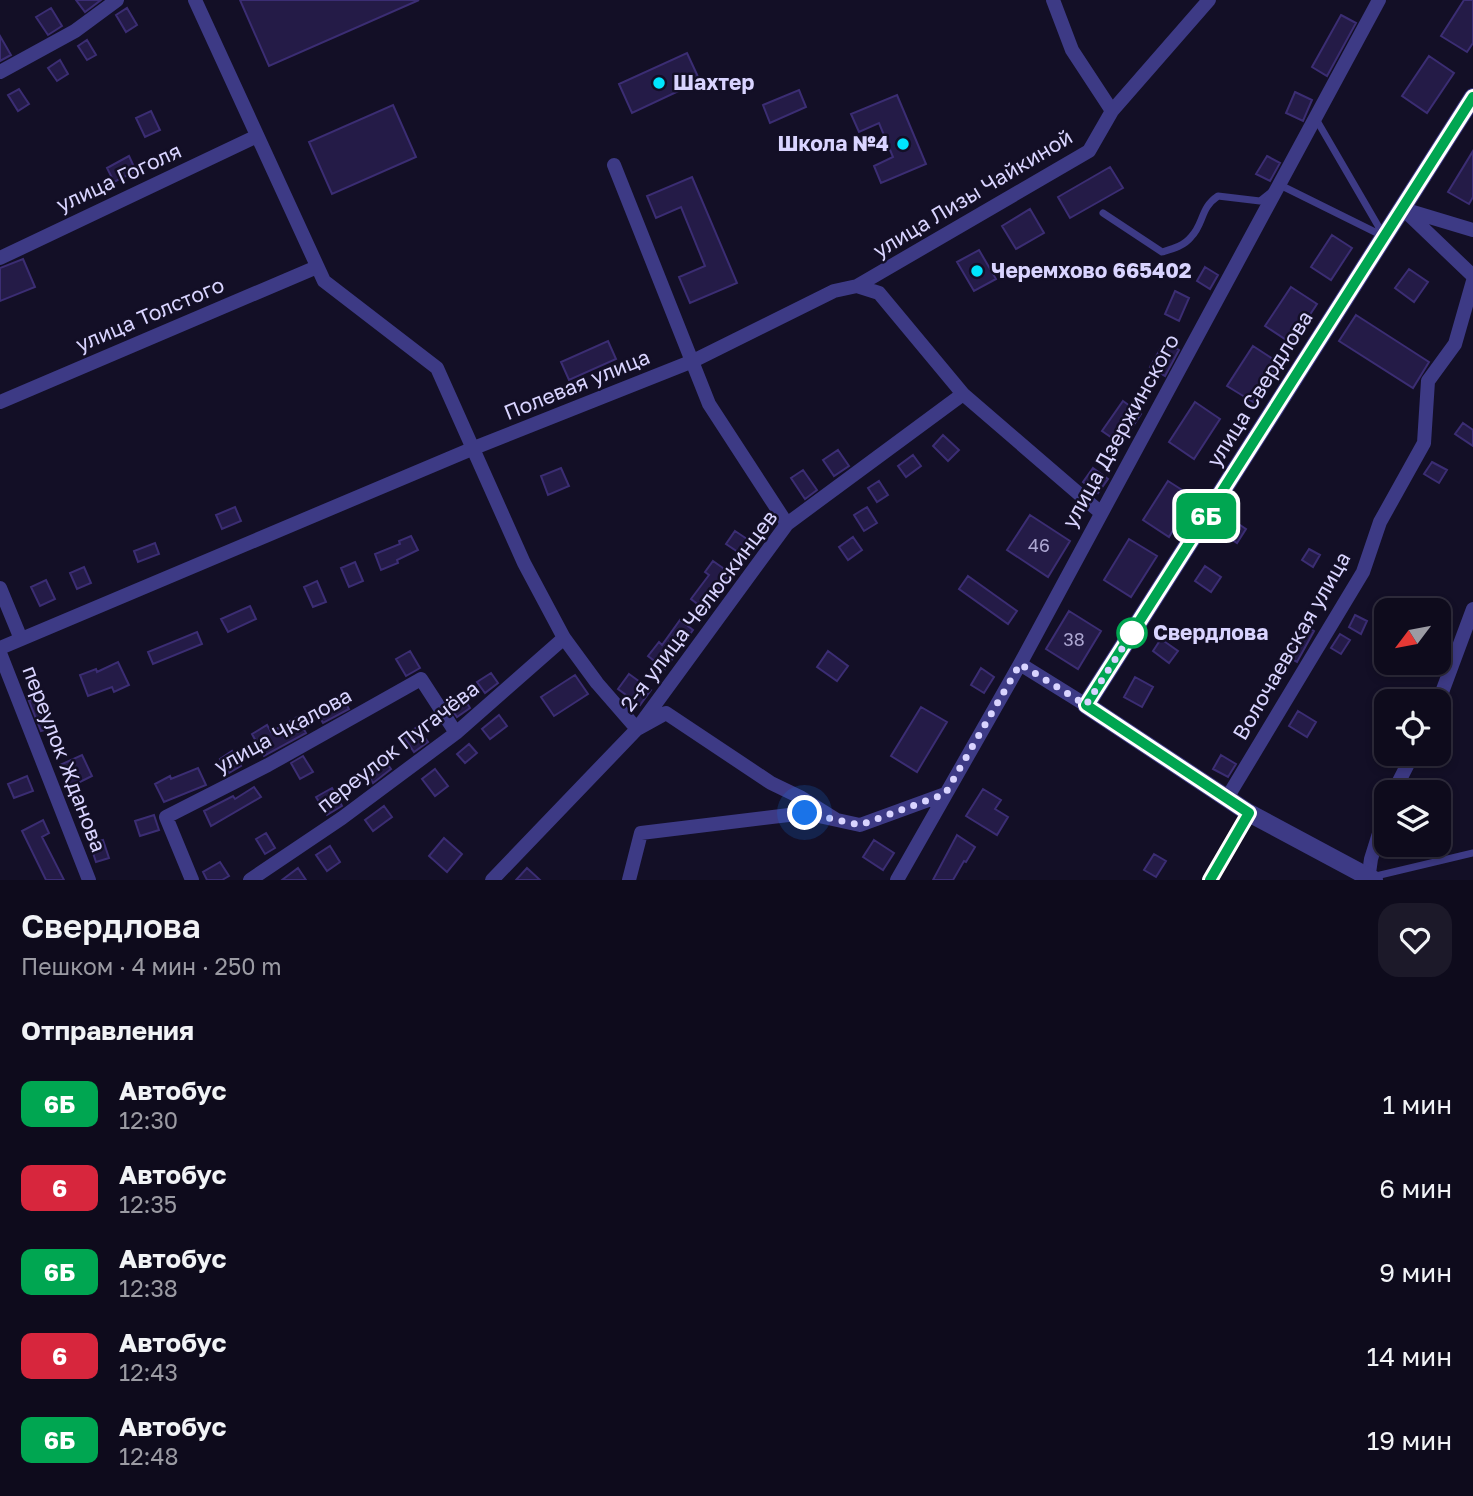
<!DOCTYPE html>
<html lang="ru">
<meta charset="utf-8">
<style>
:root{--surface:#0e0b1c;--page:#1c1929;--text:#f1f3f6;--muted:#9b9ba3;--line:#2e2b3b}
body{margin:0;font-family:"Golos Text",sans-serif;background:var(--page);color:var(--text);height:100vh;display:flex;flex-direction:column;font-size:26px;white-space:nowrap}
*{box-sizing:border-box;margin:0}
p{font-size:23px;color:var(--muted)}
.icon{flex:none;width:38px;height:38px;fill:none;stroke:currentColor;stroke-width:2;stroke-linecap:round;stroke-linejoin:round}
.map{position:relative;height:880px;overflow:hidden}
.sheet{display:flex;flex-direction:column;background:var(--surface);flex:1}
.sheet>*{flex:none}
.badge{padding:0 14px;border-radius:10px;font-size:24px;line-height:46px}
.needle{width:46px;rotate:238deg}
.buttons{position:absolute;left:1374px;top:598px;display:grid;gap:14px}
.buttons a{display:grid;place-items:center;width:77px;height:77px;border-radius:14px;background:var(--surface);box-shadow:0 4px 10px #0003,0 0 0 2px var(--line);font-size:35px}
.you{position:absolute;width:35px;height:35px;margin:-18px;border:5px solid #fff;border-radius:50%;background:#1a73e8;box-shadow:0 0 0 10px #1a73e833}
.map>.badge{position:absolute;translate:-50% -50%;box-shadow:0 0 0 4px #fff}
h2{padding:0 21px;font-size:26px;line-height:63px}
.round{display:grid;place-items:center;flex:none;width:74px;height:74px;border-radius:21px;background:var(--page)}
.overview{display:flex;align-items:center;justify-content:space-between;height:119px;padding:0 21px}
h1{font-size:33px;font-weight:600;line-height:52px}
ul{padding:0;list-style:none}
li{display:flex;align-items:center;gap:21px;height:84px;padding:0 21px}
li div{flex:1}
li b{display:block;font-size:26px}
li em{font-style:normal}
li .badge{min-width:77px;font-weight:700;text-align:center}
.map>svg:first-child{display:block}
.building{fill:#241b47;stroke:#3b2d73;stroke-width:2}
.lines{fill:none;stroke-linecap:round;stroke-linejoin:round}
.service{stroke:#3d3a85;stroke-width:7}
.minor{stroke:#3d3a85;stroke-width:14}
.tertiary{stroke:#3d3a85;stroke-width:18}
.line-casing{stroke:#fff;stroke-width:16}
.line{stroke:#00a651;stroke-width:10}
.walk{stroke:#d9d4ff;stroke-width:7;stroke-dasharray:0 12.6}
.poi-dot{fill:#00e5ff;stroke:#130f26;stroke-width:2.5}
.stop-dot{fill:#fff;stroke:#00a651;stroke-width:3.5}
.labels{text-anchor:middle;stroke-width:5;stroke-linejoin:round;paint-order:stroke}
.number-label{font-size:18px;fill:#aca6d1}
.poi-label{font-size:21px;font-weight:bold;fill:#d9d4ff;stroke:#130f26;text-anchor:start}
.street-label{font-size:21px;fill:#d9d4ff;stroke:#130f26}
.stop-label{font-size:21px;font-weight:bold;fill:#d9d4ff;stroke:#130f26;text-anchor:start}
</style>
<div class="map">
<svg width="1473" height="880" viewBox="0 0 1473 880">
<rect width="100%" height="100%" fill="#130f26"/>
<path class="building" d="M 76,0 L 101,0 L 85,12 Z
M 240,0 L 419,0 L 269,66 Z
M 1464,0 L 1473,0 L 1473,43 L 1467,52 L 1441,36 Z
M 51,8 L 62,26 L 48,35 L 36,17 Z
M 127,8 L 137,25 L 126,32 L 116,15 Z
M 1341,15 L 1356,23 L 1327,76 L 1312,67 Z
M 0,36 L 11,55 L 0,61 Z
M 87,40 L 96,55 L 87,60 L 78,46 Z
M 687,53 L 700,81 L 632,113 L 619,84 Z
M 1429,56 L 1454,73 L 1427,113 L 1402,96 Z
M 60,60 L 68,74 L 57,81 L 48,68 Z
M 19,89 L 29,104 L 18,111 L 8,95 Z
M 799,90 L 806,107 L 770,123 L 763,105 Z
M 1295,92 L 1312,100 L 1303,121 L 1286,113 Z
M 897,95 L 926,164 L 881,183 L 874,166 L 893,157 L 879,123 L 859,132 L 851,114 Z
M 393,105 L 416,157 L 332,194 L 309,142 Z
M 151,111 L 160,130 L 145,137 L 136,118 Z
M 1473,151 L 1473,197 L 1469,204 L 1448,192 Z
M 129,156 L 136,171 L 114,182 L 107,168 Z
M 1267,156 L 1280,163 L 1270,181 L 1256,174 Z
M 1110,167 L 1123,188 L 1070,218 L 1058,197 Z
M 692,177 L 737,283 L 690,303 L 679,277 L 705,266 L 681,207 L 656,218 L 647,196 Z
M 1030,209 L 1044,233 L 1016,249 L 1002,226 Z
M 1332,235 L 1352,248 L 1331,280 L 1311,267 Z
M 979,250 L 996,279 L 974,291 L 957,262 Z
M 23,259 L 35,287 L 0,301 L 0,268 Z
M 1205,267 L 1218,275 L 1210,289 L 1197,281 Z
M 1409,269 L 1428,282 L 1414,302 L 1395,288 Z
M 1291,287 L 1317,304 L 1291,343 L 1265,326 Z
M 1175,291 L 1189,298 L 1179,321 L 1165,314 Z
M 1356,315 L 1429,362 L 1413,388 L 1339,341 Z
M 608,341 L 616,359 L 569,380 L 561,362 Z
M 1165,341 L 1179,350 L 1165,376 L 1150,367 Z
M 1253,346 L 1279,363 L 1253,402 L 1227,386 Z
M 1123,401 L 1141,414 L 1121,444 L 1102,431 Z
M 1195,402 L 1220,419 L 1194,459 L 1169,442 Z
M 1463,423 L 1473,430 L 1473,446 L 1455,434 Z
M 943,435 L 959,450 L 948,461 L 933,446 Z
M 838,450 L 849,466 L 834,476 L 823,460 Z
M 913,455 L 921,466 L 906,477 L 898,466 Z
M 1432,462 L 1447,470 L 1439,483 L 1424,474 Z
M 561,468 L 569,486 L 548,495 L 541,476 Z
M 1093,468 L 1108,479 L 1098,493 L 1083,482 Z
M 803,470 L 817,490 L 805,499 L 791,478 Z
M 879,481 L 888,495 L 877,502 L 868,488 Z
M 1168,481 L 1193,497 L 1169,537 L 1143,520 Z
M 235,507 L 241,521 L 222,529 L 216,515 Z
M 867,507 L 877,523 L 864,531 L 854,515 Z
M 1030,515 L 1070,541 L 1048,577 L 1007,550 Z
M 1231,519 L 1246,529 L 1237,543 L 1222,533 Z
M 735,531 L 753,543 L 744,556 L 726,544 Z
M 411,536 L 418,550 L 397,560 L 398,563 L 381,570 L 375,554 L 400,544 L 399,541 Z
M 853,537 L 862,550 L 848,560 L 839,547 Z
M 1129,539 L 1157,556 L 1131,597 L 1104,580 Z
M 155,543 L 159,554 L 138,562 L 134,551 Z
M 1309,549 L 1320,555 L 1313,567 L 1302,560 Z
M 713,561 L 730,573 L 704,609 L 691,599 L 709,575 L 705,572 Z
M 355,562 L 363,581 L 349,587 L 341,568 Z
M 1205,566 L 1221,577 L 1211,592 L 1195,581 Z
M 84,567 L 91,583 L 77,589 L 70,573 Z
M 968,576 L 1017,611 L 1008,624 L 959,589 Z
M 46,580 L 55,599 L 40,606 L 31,587 Z
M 317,581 L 326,602 L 313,607 L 304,587 Z
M 250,606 L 256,619 L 228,632 L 221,619 Z
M 1069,611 L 1101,631 L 1078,669 L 1046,649 Z
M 1355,615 L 1367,621 L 1361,634 L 1349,627 Z
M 680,620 L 693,630 L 665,669 L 648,656 L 659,642 L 662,645 Z
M 1301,623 L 1314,631 L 1297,662 L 1284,655 Z
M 197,632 L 202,644 L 153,664 L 148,652 Z
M 1340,634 L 1350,640 L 1341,654 L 1331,648 Z
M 1161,639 L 1178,651 L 1169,663 L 1153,651 Z
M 410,651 L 420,668 L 406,676 L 396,659 Z
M 828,651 L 848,666 L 837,681 L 817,667 Z
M 118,662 L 129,685 L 114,692 L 112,687 L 88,696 L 80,675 L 96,669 L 97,672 Z
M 981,668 L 994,677 L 984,693 L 971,685 Z
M 491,673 L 498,683 L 485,693 L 477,682 Z
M 629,674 L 651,690 L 640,705 L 618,689 Z
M 575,675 L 588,694 L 554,716 L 541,697 Z
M 1135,677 L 1153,687 L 1142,707 L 1124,697 Z
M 341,695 L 349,709 L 323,723 L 315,709 Z
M 462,695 L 470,708 L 457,717 L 448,704 Z
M 42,698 L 51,728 L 41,731 L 29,701 Z
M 921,707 L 947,722 L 917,772 L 891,756 Z
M 1298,711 L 1316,722 L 1307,737 L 1289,726 Z
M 499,715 L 507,726 L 490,739 L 482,729 Z
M 297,717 L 306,733 L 264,756 L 252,734 L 267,725 L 271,732 Z
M 417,727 L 428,742 L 414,752 L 403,736 Z
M 469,744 L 477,753 L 465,763 L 457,754 Z
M 232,751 L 241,766 L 229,773 L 220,759 Z
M 82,755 L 92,776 L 70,787 L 60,765 Z
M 1221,755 L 1236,764 L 1228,777 L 1213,769 Z
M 303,756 L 313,772 L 300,779 L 291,763 Z
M 383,758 L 391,769 L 373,783 L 365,771 Z
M 198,768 L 206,785 L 164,802 L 155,784 L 170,776 L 171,779 Z
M 435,769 L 448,786 L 435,796 L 422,779 Z
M 27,776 L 33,791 L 14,798 L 8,784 Z
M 254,787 L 261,797 L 211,826 L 204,811 L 233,796 L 235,799 Z
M 332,788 L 342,806 L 327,815 L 316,797 Z
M 983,789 L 1001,800 L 995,809 L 1008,817 L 997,835 L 966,816 Z
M 384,806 L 392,817 L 373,831 L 365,820 Z
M 154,815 L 159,830 L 140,836 L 135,821 Z
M 43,820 L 49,833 L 42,837 L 64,880 L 46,880 L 22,831 Z
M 266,833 L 275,848 L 265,854 L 256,839 Z
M 957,835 L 975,847 L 966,862 L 964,861 L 953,880 L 933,880 Z
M 444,838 L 462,854 L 447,872 L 429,856 Z
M 103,840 L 109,858 L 96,862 L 90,844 Z
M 874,840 L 894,853 L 883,870 L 863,857 Z
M 330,846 L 340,862 L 327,871 L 316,855 Z
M 1154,854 L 1166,861 L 1156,877 L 1144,870 Z
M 220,862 L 229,876 L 222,880 L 207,880 L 203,872 Z
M 298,868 L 306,880 L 282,880 Z
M 527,868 L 540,880 L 516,880 Z"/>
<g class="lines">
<path class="service" d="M 1316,119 L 1384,236
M 1103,213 L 1162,252 C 1172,249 1184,246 1191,237 C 1204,224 1200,208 1218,196 L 1260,201 L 1280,185 L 1383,236
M 1372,877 L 1473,853"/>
<path class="minor" d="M 195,0 L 324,281 L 437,368 L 524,563 L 564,638 L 597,683 L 637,729 L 666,713 L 771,783 L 800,797 L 835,819
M 1053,0 L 1072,50 L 1112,111
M 0,72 L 75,31 L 117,0
M 614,165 L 709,404 L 787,524
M 1402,208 L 1473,276
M 1403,209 L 1473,230
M 0,258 L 257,136
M 857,286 L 1089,151 L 1112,111 L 1209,0
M 0,402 L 317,267
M 0,588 L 21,639
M 0,648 L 474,448 L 693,361 L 834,291 L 857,286 L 879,293 L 963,394 L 1100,512
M 0,653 L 89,880
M 1020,664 L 1086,705
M 1438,703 L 1473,609
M 1393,793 L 1413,754
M 1227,798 L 1363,572 L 1380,522 L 1424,443 L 1428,381 L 1455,344 L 1473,281
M 192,880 L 166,817 L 268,765 L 421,679 L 456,733
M 250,880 L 342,818 L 456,733 L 564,638
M 492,880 L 637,729 L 787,524 L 963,394
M 629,880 L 641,833 L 805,813 L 860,825 L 945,794
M 897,880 L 1020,664 L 1379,0
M 1210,880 L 1249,813
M 1368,880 L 1371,859 L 1386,811"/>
<path class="tertiary" d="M 1374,880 L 1249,813 L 1086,705 L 1473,97"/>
</g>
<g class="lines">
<g class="line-casing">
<path id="line" d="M 1210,880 L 1249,813 L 1086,705 L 1473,97"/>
</g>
<use href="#line" class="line"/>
<path class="walk" d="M 805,813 L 860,825 L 945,794 L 1020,664 L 1086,705 L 1132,633"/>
</g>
<g class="poi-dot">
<circle cx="659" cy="83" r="7"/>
<circle cx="903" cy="144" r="7"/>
<circle cx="977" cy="271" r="7"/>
</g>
<circle class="stop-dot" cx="1132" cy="633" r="14"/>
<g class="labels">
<g class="number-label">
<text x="1039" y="552">46</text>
<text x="1074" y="646">38</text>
</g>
<g class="poi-label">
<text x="673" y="90">Шахтер</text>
<text x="889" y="151" text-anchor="end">Школа №4</text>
<text x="991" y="278">Черемхово 665402</text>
</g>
<g class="street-label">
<text transform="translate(119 178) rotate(-25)" y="7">улица Гоголя</text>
<text transform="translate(973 194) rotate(-31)" y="7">улица Лизы Чайкиной</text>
<text transform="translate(150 315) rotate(-23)" y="7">улица Толстого</text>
<text transform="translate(577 385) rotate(-22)" y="7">Полевая улица</text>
<text transform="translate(1260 389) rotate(-58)" y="7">улица Свердлова</text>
<text transform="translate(1121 431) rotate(-61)" y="7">улица Дзержинского</text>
<text transform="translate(699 611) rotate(-53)" y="7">2-я улица Челюскинцев</text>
<text transform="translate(1292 646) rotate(-60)" y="7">Волочаевская улица</text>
<text transform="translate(283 731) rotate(-29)" y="7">улица Чкалова</text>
<text transform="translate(398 747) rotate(-38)" y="7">переулок Пугачёва</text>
<text transform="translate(64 759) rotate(69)" y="7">переулок Жданова</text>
</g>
<g class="stop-label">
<text x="1153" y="640">Свердлова</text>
</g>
</g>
</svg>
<div class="buttons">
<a><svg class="needle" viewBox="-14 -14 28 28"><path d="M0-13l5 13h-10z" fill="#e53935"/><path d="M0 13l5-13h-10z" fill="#9b9ba3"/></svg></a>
<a><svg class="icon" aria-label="locate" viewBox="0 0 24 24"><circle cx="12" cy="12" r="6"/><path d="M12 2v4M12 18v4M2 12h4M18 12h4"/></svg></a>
<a><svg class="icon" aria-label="layers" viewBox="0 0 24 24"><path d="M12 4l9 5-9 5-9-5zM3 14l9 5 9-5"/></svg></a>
</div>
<div class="you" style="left:805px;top:813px"></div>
<b class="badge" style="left:1206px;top:516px;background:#00a651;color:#fff">6Б</b>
</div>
<section class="sheet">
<div class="overview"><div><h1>Свердлова</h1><p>Пешком · 4 мин · 250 m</p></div><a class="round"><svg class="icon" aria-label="heart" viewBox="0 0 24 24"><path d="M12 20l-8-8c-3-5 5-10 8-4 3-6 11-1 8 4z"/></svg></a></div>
<h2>Отправления</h2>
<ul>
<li><span class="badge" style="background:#00a651;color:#fff">6Б</span><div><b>Автобус</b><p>12:30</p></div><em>1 мин</em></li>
<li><span class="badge" style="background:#d7263d;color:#fff">6</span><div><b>Автобус</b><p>12:35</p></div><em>6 мин</em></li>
<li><span class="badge" style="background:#00a651;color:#fff">6Б</span><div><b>Автобус</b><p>12:38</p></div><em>9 мин</em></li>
<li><span class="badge" style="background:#d7263d;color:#fff">6</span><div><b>Автобус</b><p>12:43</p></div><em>14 мин</em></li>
<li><span class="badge" style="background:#00a651;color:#fff">6Б</span><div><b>Автобус</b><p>12:48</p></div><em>19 мин</em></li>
</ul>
</section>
